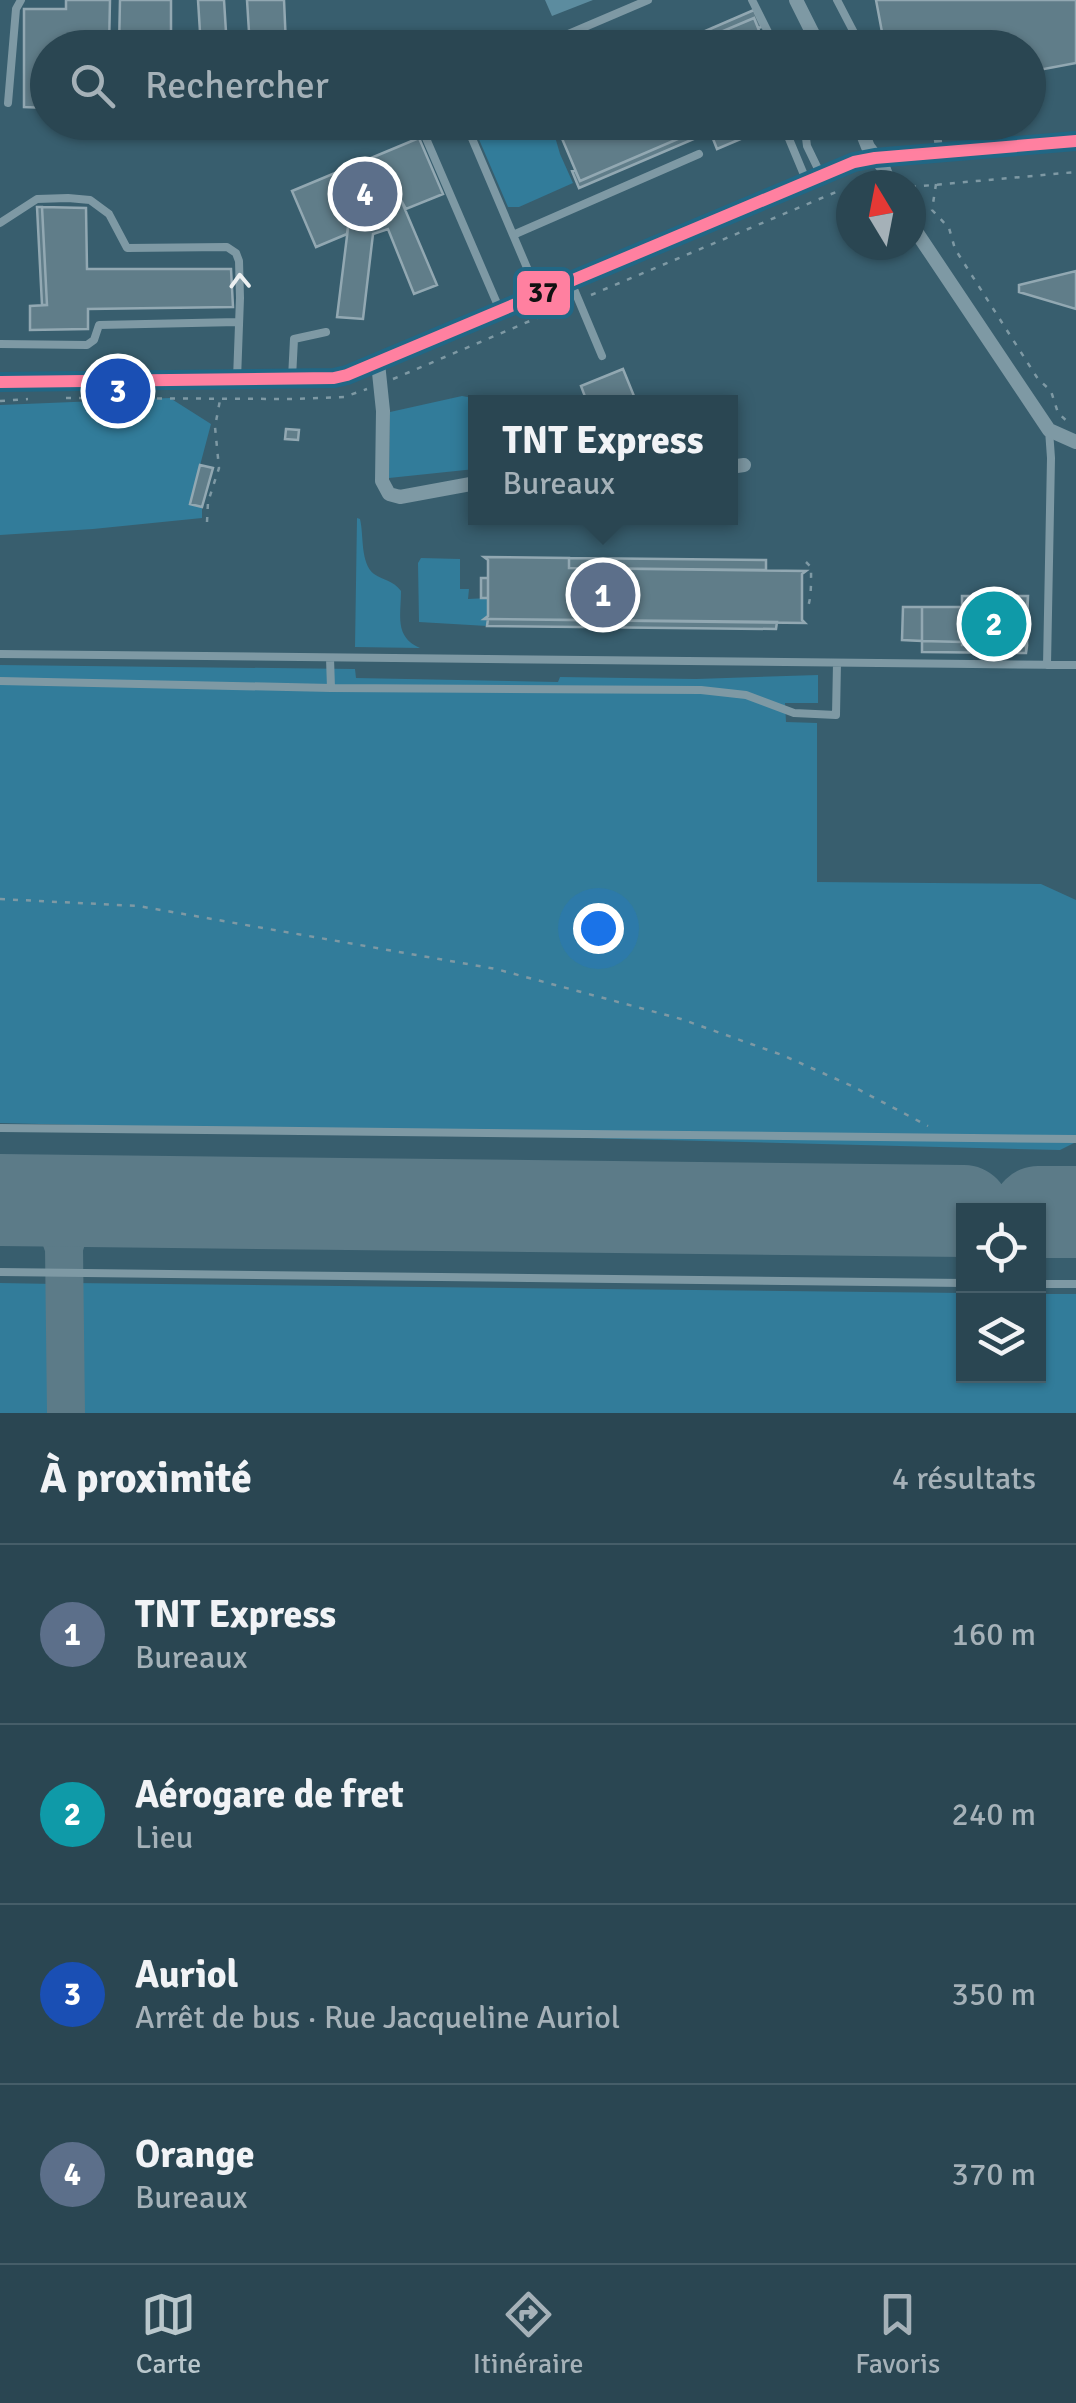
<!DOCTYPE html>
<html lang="fr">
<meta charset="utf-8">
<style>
:root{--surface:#2a4652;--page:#36505c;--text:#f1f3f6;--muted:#a5b1b8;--line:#465e69;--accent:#b9c7cc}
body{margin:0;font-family:Signika,sans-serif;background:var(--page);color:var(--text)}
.controls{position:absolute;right:30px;bottom:30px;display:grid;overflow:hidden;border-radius:0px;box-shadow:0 2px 8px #0004}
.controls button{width:90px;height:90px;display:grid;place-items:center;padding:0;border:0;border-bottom:2px solid var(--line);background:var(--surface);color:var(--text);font:50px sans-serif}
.compass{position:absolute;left:836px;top:170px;width:90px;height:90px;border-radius:50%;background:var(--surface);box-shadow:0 2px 8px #0004;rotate:350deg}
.you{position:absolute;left:598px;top:928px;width:35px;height:35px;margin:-25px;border:8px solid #fff;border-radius:50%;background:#1a73e8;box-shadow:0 0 0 15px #1a73e833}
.badge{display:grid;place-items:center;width:65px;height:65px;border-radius:50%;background:var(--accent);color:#fff;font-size:32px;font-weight:700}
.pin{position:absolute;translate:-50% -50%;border:5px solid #fff;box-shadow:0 2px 10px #0006}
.popup{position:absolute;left:468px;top:395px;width:270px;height:130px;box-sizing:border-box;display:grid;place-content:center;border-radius:0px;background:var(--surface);filter:drop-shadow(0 2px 8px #0005);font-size:32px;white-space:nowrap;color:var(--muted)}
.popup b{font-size:38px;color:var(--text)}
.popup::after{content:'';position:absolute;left:50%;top:100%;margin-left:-20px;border:20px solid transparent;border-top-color:var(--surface)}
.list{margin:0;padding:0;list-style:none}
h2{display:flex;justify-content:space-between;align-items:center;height:130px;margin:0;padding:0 40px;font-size:42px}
h2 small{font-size:32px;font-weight:400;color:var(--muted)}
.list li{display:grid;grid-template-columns:65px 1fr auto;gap:30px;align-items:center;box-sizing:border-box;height:180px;padding:0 40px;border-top:2px solid var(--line)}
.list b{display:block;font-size:38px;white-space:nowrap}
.list p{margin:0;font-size:32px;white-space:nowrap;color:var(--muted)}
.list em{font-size:32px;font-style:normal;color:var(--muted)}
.icon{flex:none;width:55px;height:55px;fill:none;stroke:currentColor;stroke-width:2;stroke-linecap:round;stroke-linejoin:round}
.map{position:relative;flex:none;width:1076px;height:1413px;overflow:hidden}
.search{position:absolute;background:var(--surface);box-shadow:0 2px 8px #0004;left:30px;right:30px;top:30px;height:110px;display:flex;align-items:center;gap:25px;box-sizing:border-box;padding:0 35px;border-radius:55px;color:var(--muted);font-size:38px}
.sheet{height:850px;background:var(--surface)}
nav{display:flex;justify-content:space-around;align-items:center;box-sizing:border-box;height:140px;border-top:2px solid var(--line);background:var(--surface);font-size:28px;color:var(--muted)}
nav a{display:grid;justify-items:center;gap:5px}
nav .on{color:var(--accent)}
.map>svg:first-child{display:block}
.green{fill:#327c9a}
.water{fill:#5c8c9f}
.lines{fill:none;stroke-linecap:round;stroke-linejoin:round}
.taxiway{stroke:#5c7b88;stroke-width:38}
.runway{stroke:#5c7b88;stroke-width:92}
.building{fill:#607d89;stroke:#92a8b2;stroke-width:2.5}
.path{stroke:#7e99a4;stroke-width:2.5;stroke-dasharray:5 8;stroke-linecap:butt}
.service{stroke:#7e99a4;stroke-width:8}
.minor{stroke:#7e99a4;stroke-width:14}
.tertiary{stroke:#7e99a4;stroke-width:18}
.bus-1-casing{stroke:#216785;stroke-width:20}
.bus-1{stroke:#ff80a0;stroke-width:12}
.oneway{stroke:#ecf0f1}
.line-badge{stroke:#216785;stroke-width:4}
.pale-badge-label{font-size:28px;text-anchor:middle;font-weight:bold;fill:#111}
</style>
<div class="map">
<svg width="1076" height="1413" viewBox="0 0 1076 1413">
<rect width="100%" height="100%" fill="#385e6e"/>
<!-- green -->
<path class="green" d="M472 123H551L560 154 573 183 519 207H508Z
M462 396 494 402H476L475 469 389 478 390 412Z
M170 398 211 424 190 503 202 507V518L93 529 0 535V405Z
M357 518 360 519C364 535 360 563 374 574 384 581 393 580 401 591 401 615 394 637 420 648L355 647Z
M421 558 460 559V589H469L468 599 488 598V616L485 618 488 619 487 626 419 622 418 563Z
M0 665 355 669 356 678 558 682 560 677 696 679 818 675V703H785L786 722 817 723V882L1041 884 1076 900V1142L1060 1150 0 1123Z
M0 1283 56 1284 57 1413H0Z
M72 1283 963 1293 964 1376H1038L1039 1294H1076V1413H74Z"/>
<!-- water -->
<path class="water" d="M545 0H593L552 16Z"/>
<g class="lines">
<!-- taxiway -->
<path class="taxiway" d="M17 1200C46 1212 54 1217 64 1248
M941 1211 1040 1207 1076 1195
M66 1413 64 1248C72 1216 87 1209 117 1201"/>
<!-- runway -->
<path class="runway" d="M0 1200 964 1211
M1038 1212H1076"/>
</g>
<!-- building -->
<path class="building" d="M66 0H110L109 48H48V108L24 107V9H66Z
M120 0H171V48H119Z
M198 0H224L227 48H201Z
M247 0H284L286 45 250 48Z
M876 0H1076V63L1028 72V48H885Z
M754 10 762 27 758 28 754 18 683 48H666Z
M754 18 766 48H683Z
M555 122H773L774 125 717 149 708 126 580 181Z
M708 126 710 132 579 188 572 171 575 170 580 181Z
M419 138 443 194 406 209 401 200 349 220 347 234 316 247 292 191Z
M401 200 437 285 414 294 388 229 373 234 363 319 337 317 349 220Z
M37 207H42L47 305H42Z
M42 207 86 208 87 269H231L233 307 88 309V329L30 330V306L47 305Z
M1076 271V309L1019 292V285Z
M623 369 636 401 587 402 581 386Z
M286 429 299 430 298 440 285 439Z
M200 465 213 468 202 507 190 504Z
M484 557 569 558V568L806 571 802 574V620L805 623 484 619 488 616V560Z
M569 558 766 560V570L569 568Z
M481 578H488V598H481Z
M962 596H1028L1026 653 922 652V641L902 640 903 607H962Z
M962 596H1028L1027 608 962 607Z
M903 607H922V641L902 640Z
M922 607H962V642L922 641Z
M962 607 1027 608V646L962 645Z
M488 619 777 622 776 629 487 626Z
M922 641 962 642V645L1027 646 1026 653 922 652Z"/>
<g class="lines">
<!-- path -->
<path class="path" d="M936 184 932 210 949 228 955 249 1038 379 1051 391 1058 413 1069 423
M911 187 1076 172
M591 295 836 192 851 196
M393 379 570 304
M66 398 294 399 344 397 367 389
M0 401 28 399
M207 522 208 502 219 468 215 427 220 400
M806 562 811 567C811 577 812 603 806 610
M0 899 138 906 496 969 681 1019 782 1055 852 1086 928 1126"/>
<!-- service -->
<path class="service" d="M752 0 776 48
M837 0 862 48
M507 48 530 38H559L648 0
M8 103 16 9 21 0
M419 122 499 308
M465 122 539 296
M782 122 807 182
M804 122 807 146 821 175
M935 122 940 154
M0 223 37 199 68 198 90 200 109 214 127 248 227 247 236 253 239 261 240 298 237 379
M513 235 699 154
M571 282 602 356
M0 344 87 345 94 340 99 325 238 322
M292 378 294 339 326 332
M0 654 1076 665
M330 658 331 688
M1047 665 1051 458 1049 430
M0 681 331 688 701 690 746 695 794 713 836 715 837 663
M0 1128 1076 1139
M0 1272 964 1283
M1038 1284H1076"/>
<!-- minor -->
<path class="minor" d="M796 0 820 48
M858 122 868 147 883 167 890 185
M911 224 1049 430 1076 442
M378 363 383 411 382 481 389 494 400 497 476 483
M730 467 744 465"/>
<!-- tertiary -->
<path class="tertiary" d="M0 382 334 378 347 375 854 162 875 158 1076 141"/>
<defs>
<path id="bus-1" d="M0 382 334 378 347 375 854 162 875 158 1076 141"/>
</defs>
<!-- bus-1 casing -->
<use href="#bus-1" class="bus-1-casing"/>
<!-- bus-1 -->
<use href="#bus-1" class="bus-1"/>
</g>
<!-- one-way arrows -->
<defs><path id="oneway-chevron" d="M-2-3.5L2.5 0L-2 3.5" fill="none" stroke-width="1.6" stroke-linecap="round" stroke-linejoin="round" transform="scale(2.5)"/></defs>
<use class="oneway" href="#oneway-chevron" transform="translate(240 281) rotate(-92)"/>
<rect class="line-badge" x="515" y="269" width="57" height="48" rx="10" fill="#ff80a0"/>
<g class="pale-badge-label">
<text x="543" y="302">37</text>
</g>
</svg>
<div class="controls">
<button><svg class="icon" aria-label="locate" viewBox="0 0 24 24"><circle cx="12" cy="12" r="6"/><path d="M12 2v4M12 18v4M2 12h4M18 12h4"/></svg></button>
<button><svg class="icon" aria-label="layers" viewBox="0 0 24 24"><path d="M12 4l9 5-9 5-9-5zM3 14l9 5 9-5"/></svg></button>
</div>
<svg class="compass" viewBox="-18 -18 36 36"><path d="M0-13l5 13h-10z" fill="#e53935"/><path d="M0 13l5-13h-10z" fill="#a5b1b8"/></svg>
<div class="you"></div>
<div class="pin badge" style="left:603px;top:595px;background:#5c6f8a">1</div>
<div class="popup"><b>TNT Express</b>Bureaux</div>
<div class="pin badge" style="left:994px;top:624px;background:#0f9aa8">2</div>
<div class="pin badge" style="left:118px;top:391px;background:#1a4fb4">3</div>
<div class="pin badge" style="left:365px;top:194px;background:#5c6f8a">4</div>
<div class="search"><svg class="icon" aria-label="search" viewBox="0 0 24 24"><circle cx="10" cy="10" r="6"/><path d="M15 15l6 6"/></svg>Rechercher</div>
</div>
<section class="sheet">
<h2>À proximité<small>4 résultats</small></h2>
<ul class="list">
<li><span class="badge" style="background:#5c6f8a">1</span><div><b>TNT Express</b><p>Bureaux</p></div><em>160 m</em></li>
<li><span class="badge" style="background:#0f9aa8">2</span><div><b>Aérogare de fret</b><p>Lieu</p></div><em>240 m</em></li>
<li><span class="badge" style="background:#1a4fb4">3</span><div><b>Auriol</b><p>Arrêt de bus · Rue Jacqueline Auriol</p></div><em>350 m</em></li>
<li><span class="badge" style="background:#5c6f8a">4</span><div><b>Orange</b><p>Bureaux</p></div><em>370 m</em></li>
</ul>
</section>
<nav>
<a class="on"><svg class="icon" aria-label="map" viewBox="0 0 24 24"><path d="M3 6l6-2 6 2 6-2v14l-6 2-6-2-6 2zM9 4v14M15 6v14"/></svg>Carte</a>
<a><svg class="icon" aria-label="directions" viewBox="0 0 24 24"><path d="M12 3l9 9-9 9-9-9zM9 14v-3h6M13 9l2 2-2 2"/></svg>Itinéraire</a>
<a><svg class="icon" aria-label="saved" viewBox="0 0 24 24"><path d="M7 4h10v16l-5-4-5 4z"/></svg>Favoris</a>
</nav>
